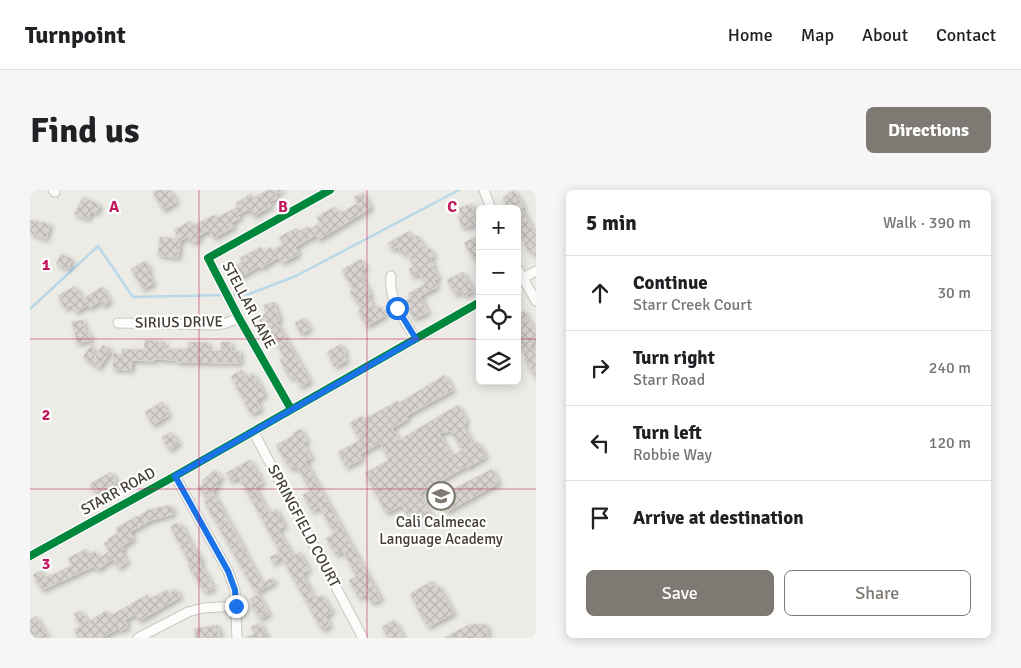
<!DOCTYPE html>
<meta charset="utf-8">
<style>
:root{--surface:#fff;--page:#f6f6f6;--text:#202124;--muted:#757577;--line:#e0e0e0;--accent:#7e7972}
body{margin:0;font-family:Signika,sans-serif;background:var(--page);color:var(--text)}
.controls{position:absolute;right:15px;top:15px;display:grid;overflow:hidden;border-radius:8px;box-shadow:0 2px 12px #0003}
.controls button{width:45px;height:45px;display:grid;place-items:center;padding:0;border:0;border-bottom:1px solid var(--line);background:var(--surface);color:var(--text);font:25px sans-serif}
.stop{position:absolute;width:15px;height:15px;margin:-11px;border:4px solid #1a73e8;border-radius:50%;background:#fff}
.stop.end{background:#1a73e8;border-color:#fff;box-shadow:0 1px 5px #0008}
.list{margin:0;padding:0;list-style:none}
h2{display:flex;justify-content:space-between;align-items:center;height:65px;margin:0;padding:0 20px;font-size:21px}
h2 small{font-size:16px;font-weight:400;color:var(--muted)}
.list li{display:grid;grid-template-columns:32px 1fr auto;gap:15px;align-items:center;box-sizing:border-box;height:75px;padding:0 20px;border-top:1px solid var(--line)}
.list b{display:block;font-size:19px;white-space:nowrap}
.list p{margin:0;font-size:16px;white-space:nowrap;color:var(--muted)}
.list em{font-size:16px;font-style:normal;color:var(--muted)}
.actions{display:flex;gap:10px;padding:15px 20px}
.actions a{flex:1;padding:11px 0;border:1px solid var(--accent);border-radius:8px;text-align:center;font-size:18px;color:var(--accent)}
.actions .main{background:var(--accent);color:#fff}
.icon{flex:none;width:28px;height:28px;fill:none;stroke:currentColor;stroke-width:2;stroke-linecap:round;stroke-linejoin:round}
.map{position:relative;flex:none;width:506px;height:448px;overflow:hidden;border-radius:8px}
header{display:flex;align-items:center;gap:30px;box-sizing:border-box;height:70px;padding:0 25px;background:var(--surface);border-bottom:1px solid var(--line)}
header strong{font-size:24px}
nav{display:flex;gap:28px;margin-inline-start:auto;font-size:18px}
.intro{display:flex;align-items:center;justify-content:space-between;box-sizing:border-box;height:120px;padding:0 30px}
h1{margin:0;font-size:35px}
.button{padding:12px 22px;border-radius:8px;background:var(--accent);color:#fff;font-size:18px;font-weight:700}
main{display:flex;gap:30px;padding:0 30px}
aside{flex:1;background:var(--surface);border-radius:8px;box-shadow:0 2px 12px #0003}
.map>svg:first-child{display:block}
.lines{fill:none;stroke-linecap:round;stroke-linejoin:round}
.stream{stroke:#b9d8e8;stroke-width:2.5}
.building{fill:url(#building-cross-hatch);stroke:#d5d2cc;fill-rule:evenodd;filter:url(#shadow)}
.minor-casing{stroke:#c9c7c2;stroke-width:11}
.minor{stroke:#fcfcfb;stroke-width:9}
.cycleway-casing{stroke:#fff;stroke-width:11}
.cycleway{stroke:#00873e;stroke-width:8}
.route{stroke:#1a73e8;stroke-width:6}
.grid{fill:none;stroke:#c2185b;stroke-width:1;stroke-opacity:0.55}
.labels{text-anchor:middle;dominant-baseline:central;stroke-width:4.5;stroke-linejoin:round;paint-order:stroke}
.street-label{font-size:15px;fill:#423c34;stroke:#fff}
.poi-label{font-size:15px;fill:#423c34;stroke:#fff}
.grid-label{font-size:16px;text-anchor:middle;font-weight:bold;fill:#c2185b;stroke:#fff;stroke-width:4.5;stroke-linejoin:round;paint-order:stroke}
</style>
<header>
<strong>Turnpoint</strong>
<nav><a>Home</a><a>Map</a><a>About</a><a>Contact</a></nav>
</header>
<div class="intro"><h1>Find us</h1><a class="button">Directions</a></div>
<main>
<div class="map">
<svg width="506" height="448" viewBox="0 0 506 448">
<defs>
<pattern id="building-cross-hatch" width="8" height="8" patternUnits="userSpaceOnUse" patternTransform="scale(1.25)"><rect width="8" height="8" fill="#d7d4cf"/><path d="M0 0l8 8M0 8l8-8" fill="none" stroke="#bab7b2"/></pattern>
<filter id="shadow"><feDropShadow dx="2.5" dy="2.5" stdDeviation="2.5" flood-color="#0004"/></filter>
</defs>
<rect width="100%" height="100%" fill="#edebe6"/>
<g class="lines">
<!-- stream -->
<path class="stream" d="M199 105 219 104 266 86 429 0
M0 119 68 56 103 107 194 105"/>
</g>
<!-- building -->
<path class="building" d="M126 0H140L147 12 133 20 123 2Z
M238 0H254L245 4 247 8 239 12 241 16 224 26 219 19 208 25 210 28 201 33 204 37 184 48 179 40 168 46 170 49 162 53 158 46 150 51 148 68 128 65 130 47 149 49 144 40 160 31 163 36 184 25 186 28 208 17 206 13 221 4 223 8Z
M484 0 494 17 491 18 506 44V68L501 60 499 61 496 57 490 46 487 47V19H469L476 14 473 7Z
M333 3 341 18 288 50 286 45 265 57 269 64 252 73 249 67 231 78 230 76 208 88 202 78 212 72 210 68 231 57 233 62 241 57 242 61 253 54 249 47 267 38 269 41 278 37 280 39 290 33 287 27 304 17 309 24 328 13 324 7Z
M53 7 70 15 66 23 61 21 58 29 44 24Z
M442 14 445 34 432 38 428 26 431 25 429 18Z
M0 30 20 34 16 49 0 43Z
M379 41 383 48 388 46 395 59 400 58 404 66 400 68 404 75 402 76 409 88 404 91 407 97 390 106 398 122 384 129 374 111 381 108 378 104 395 94 389 83 383 87 379 79 384 76 376 62 372 64 368 57 362 60 358 53Z
M445 47 450 54V78L434 53Z
M31 64 42 69 38 79 26 74Z
M331 69 336 78 331 81 334 88 332 89 341 104 338 106 345 119 351 117 356 125 337 136 328 121 331 119 320 101 323 99 312 80Z
M115 71 120 80 117 81 124 93 113 99 101 79Z
M433 82 443 101 434 106 431 101 425 105 417 90Z
M45 96 53 109 72 97 80 111 73 116 70 111 60 118 58 115 46 122 41 115 35 119 28 106Z
M244 112 250 130 246 131 280 191 271 197 264 186 260 188 250 170 254 167 242 145 238 148 231 136 229 127 236 124 234 115Z
M494 121 506 143V148L503 149 504 151 500 156 506 165V188L497 174 495 169 496 168 487 151V125Z
M274 128 280 139 271 144 265 133Z
M53 130 56 142H59L61 150 47 153 42 132Z
M115 150 135 152V159H158V152L179 153 178 160 191 161V152H201V161H210V173L147 172V170L124 169V171L102 170 101 180 83 179V162L92 168V159L114 160Z
M62 154 65 167 73 155 81 160 69 178 53 167Z
M311 154 316 163 314 165 317 170 305 177 297 162Z
M212 180 215 187 223 183 235 205 226 210 231 219 221 224 201 186Z
M415 185 423 200 376 226 378 229 362 238 369 250 428 215 437 232 433 235 443 255 448 252 456 267 436 278 435 277 389 303 401 325 382 336 372 315 356 323 335 283 359 270 350 253 330 264 332 269 316 277 308 262 330 250 320 233 332 226 334 229 368 211 369 213ZM421 241 432 260 422 266 409 243Z
M132 212 139 225 123 235 115 222Z
M271 239 277 251 273 253 282 268 275 271 351 409 342 413 336 404 329 408 319 390 326 386 320 374 313 361 306 365 296 348 304 344 299 334 290 317 282 321 273 305 280 301 272 285 267 276 260 279 246 255 264 245 263 243Z
M141 242 149 253 139 260 132 247Z
M220 270 233 293 225 297 234 315 240 323 246 319 255 336 248 339 253 349 263 366 270 362 279 380 272 383 277 394 285 409 292 405 302 422 295 426 300 435 292 440 251 366 244 374 240 367 249 363V360L209 287 201 291 196 283Z
M462 279 469 293 416 322 408 307Z
M185 280 192 288 185 293 188 296 182 301 214 359 212 357 232 393 243 388 245 392 226 403 174 311 179 309 168 298 174 293 172 291Z
M81 282 87 292 65 303 60 294Z
M141 315 144 324 121 330 100 342 104 349 92 356 94 359 91 361 97 372 88 378 83 369 67 380 64 376 12 400 3 385 11 381 15 388 23 384V385L42 375 38 368 56 359 59 365 65 361 69 369 79 361 74 353 79 351 78 349 88 343 86 338 107 326 108 327 118 320Z
M148 333 150 336 152 335 161 354 172 370 170 371 171 375 184 398 175 402 158 375 160 374 142 340 141 336Z
M402 391 406 398 409 396 424 423 398 437 380 404Z
M146 399 150 407 109 431 106 424 95 430 98 437 90 441 89 438 72 448H49L44 440 51 436 44 424 51 421 58 432 76 421 80 426 117 405 119 409 137 400 139 403Z
M228 404 239 424 230 429 221 415 223 414 220 409Z
M6 426 9 432 18 448H8L5 444 0 447V430Z
M364 430 374 448H358L352 437Z
M230 433 238 448H215L225 444 221 437Z
M440 434 457 435 458 448 439 446 435 448H414Z
M188 435 190 448H181L180 446 166 448 164 439Z"/>
<g class="lines">
<defs>
<path id="minor" d="M23 0 25 2
M454 0 461 19
M487 78 506 111
M361 86C358 109 374 130 386 149
M489 90 506 81
M88 133 186 135 196 133 209 128
M261 219 209 128 178 68 300 0
M223 241 333 448
M145 286 198 381 205 400 207 448
M0 366 145 286 450 112
M108 448 158 422 173 418 207 416"/>
</defs>
<!-- minor casing -->
<use href="#minor" class="minor-casing"/>
<!-- minor -->
<use href="#minor" class="minor"/>
<defs>
<path id="cycleway" d="M261 219 209 128 178 68 300 0
M0 366 145 286 450 112"/>
</defs>
<!-- cycleway casing -->
<use href="#cycleway" class="cycleway-casing"/>
<!-- cycleway -->
<use href="#cycleway" class="cycleway"/>
</g>
<g class="lines">
<!-- route -->
<path class="route" d="M206 416 205 400 198 381 145 286 386 149 367 118"/>
</g>
<!-- grid -->
<path class="grid" d="M169 0V448M337 0V448M0 149H450M487 149H506M0 299H506"/>
<!-- icons -->
<defs>
<symbol id="school-ring" viewBox="-11 -11 22 22"><circle r="9.5" fill="#fff" stroke="#7e7972" stroke-width="1.5"/><path d="M0-5L7-2L0 1L-7-2ZM-4 1L0 2.5L4 1V4Q0 6-4 4Z" fill="#7e7972"/></symbol>
</defs>
<g fill-rule="evenodd">
<use href="#school-ring" x="395" y="290" width="32" height="32"/>
</g>
<g class="labels">
<!-- street labels -->
<g class="street-label">
<text transform="translate(219 115) rotate(62)">STELLAR LANE</text>
<text transform="translate(149 132) rotate(-1)">SIRIUS DRIVE</text>
<text transform="translate(88 301) rotate(-29)">STARR ROAD</text>
<text transform="translate(274 336) rotate(62)">SPRINGFIELD COURT</text>
</g>
<!-- poi labels -->
<g class="poi-label">
<text x="411" y="332">Cali Calmecac<tspan x="411" dy="17">Language Academy</tspan></text>
</g>
</g>
<g class="grid-label">
<text x="84" y="22">A</text>
<text x="253" y="22">B</text>
<text x="422" y="22">C</text>
<text x="16" y="80">1</text>
<text x="16" y="230">2</text>
<text x="16" y="379">3</text>
</g>
</svg>
<div class="controls">
<button>+</button>
<button>−</button>
<button><svg class="icon" aria-label="locate" viewBox="0 0 24 24"><circle cx="12" cy="12" r="6"/><path d="M12 2v4M12 18v4M2 12h4M18 12h4"/></svg></button>
<button><svg class="icon" aria-label="layers" viewBox="0 0 24 24"><path d="M12 4l9 5-9 5-9-5zM3 14l9 5 9-5"/></svg></button>
</div>
<div class="stop" style="left:367px;top:118px"></div>
<div class="stop end" style="left:206px;top:416px"></div>
</div>
<aside>
<h2>5 min<small>Walk · 390 m</small></h2>
<ul class="list">
<li><svg class="icon" aria-label="ahead" viewBox="0 0 24 24"><path d="M12 20V5M6 11l6-6 6 6"/></svg><div><b>Continue</b><p>Starr Creek Court</p></div><em>30 m</em></li>
<li><svg class="icon" aria-label="right" viewBox="0 0 24 24"><path d="M7 20v-9h11M14 6l5 5-5 5"/></svg><div><b>Turn right</b><p>Starr Road</p></div><em>240 m</em></li>
<li><svg class="icon" aria-label="left" viewBox="0 0 24 24"><path d="M17 20v-9H6M10 6l-5 5 5 5"/></svg><div><b>Turn left</b><p>Robbie Way</p></div><em>120 m</em></li>
<li><svg class="icon" aria-label="arrive" viewBox="0 0 24 24"><path d="M6 21V4h12l-3 4 3 4H6"/></svg><div><b>Arrive at destination</b></div></li>
</ul>
<div class="actions"><a class="main">Save</a><a>Share</a></div>
</aside>
</main>
